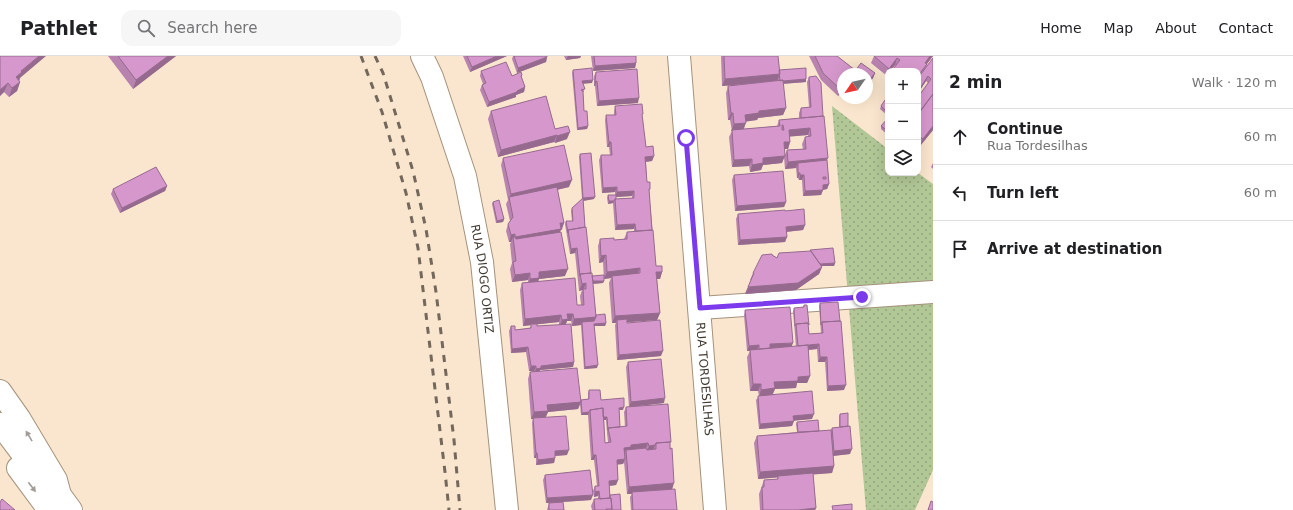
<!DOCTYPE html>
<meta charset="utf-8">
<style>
:root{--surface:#fff;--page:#f6f6f6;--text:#202124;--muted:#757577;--line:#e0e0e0}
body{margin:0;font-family:"DejaVu Sans",sans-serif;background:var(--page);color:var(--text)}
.controls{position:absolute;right:12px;top:12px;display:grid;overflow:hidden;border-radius:8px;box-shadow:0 4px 16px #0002}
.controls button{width:36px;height:36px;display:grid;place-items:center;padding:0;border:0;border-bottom:1px solid var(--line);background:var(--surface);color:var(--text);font:20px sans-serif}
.compass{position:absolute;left:837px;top:12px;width:36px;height:36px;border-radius:50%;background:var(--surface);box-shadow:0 4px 16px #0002;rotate:236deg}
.stop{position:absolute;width:12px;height:12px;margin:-9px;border:3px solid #7c3aed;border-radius:50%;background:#fff}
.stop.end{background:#7c3aed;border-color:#fff;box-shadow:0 1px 4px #0008}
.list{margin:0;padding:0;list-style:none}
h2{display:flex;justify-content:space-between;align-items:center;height:52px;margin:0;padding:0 16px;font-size:17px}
h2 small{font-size:13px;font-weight:400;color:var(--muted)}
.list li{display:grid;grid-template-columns:26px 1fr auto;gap:12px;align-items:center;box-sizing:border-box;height:56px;padding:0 16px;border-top:1px solid var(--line)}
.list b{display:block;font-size:15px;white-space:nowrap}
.list p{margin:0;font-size:13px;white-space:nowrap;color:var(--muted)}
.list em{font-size:13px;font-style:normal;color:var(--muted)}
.icon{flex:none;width:22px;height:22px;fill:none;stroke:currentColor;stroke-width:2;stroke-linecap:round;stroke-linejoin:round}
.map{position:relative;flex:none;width:933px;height:454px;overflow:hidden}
header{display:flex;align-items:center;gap:24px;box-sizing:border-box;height:56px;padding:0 20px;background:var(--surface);border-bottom:1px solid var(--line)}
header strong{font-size:19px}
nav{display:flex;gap:22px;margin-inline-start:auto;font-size:14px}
.search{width:280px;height:36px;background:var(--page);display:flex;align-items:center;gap:10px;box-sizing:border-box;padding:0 14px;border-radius:12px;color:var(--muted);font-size:15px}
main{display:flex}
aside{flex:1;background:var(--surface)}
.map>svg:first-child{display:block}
.park{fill:url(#park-dots)}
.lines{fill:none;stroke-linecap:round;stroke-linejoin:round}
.minor-casing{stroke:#a4927c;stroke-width:24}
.minor{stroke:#fff;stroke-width:22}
.rail{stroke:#73685b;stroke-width:3;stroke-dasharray:7 7;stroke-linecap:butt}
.wall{fill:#b883af;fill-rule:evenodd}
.shaded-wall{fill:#966a8f}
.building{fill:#d698cc;stroke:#966a8f;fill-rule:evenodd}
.oneway{fill:#a09c98}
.route{stroke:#7c3aed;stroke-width:5}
.labels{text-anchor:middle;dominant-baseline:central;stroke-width:3.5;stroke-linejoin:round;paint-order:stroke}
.street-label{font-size:12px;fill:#413930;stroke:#fff}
</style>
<header>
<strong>Pathlet</strong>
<div class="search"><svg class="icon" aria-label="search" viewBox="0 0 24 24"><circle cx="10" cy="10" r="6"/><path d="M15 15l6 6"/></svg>Search here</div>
<nav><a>Home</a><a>Map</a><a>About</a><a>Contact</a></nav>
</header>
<main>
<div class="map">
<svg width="933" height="454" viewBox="0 0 933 454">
<defs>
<pattern id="park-dots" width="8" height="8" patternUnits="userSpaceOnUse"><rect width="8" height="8" fill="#b1c796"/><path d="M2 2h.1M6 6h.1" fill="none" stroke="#92a37b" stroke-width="1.8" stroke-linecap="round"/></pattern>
</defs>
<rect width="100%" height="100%" fill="#fae6ce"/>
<!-- park -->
<path class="park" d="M832 50 888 93V117H918L933 128V414L915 454H866Z"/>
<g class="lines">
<defs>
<g id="minor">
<path id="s1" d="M422 0 432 21 465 120 482 206 507 454"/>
<path id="s2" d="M679 0 715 454"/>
<path d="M700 252 933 236"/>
<path d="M0 335 19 362 56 424 60 439"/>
<path d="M0 368 30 408 60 439 71 454"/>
<path d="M18 412 49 454"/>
</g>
</defs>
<!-- minor casing -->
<use href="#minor" class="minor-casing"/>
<!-- minor -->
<use href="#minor" class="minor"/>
<!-- rail -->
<path class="rail" d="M361 0 382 56 406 137 418 192 445 416 449 454
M375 0 383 17 413 115 426 173 436 236 454 384 460 454"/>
</g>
<!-- wall -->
<path class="wall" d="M0 0 20 22 19 25 20 26 17 35 9 41 4 36 0 40Z
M108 0H176L133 33Z
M463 0H507L470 16Z
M513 0H547V1L546 6 517 17 512 3Z
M564 0H581L580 2 566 4Z
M591 0H636V7L635 12 593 15Z
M721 0H778L779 14 806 23V26L783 28 786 52 783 59 758 62 757 64 746 65 744 73 777 70 779 64 799 62V57L801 52 809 51 807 26 809 21 827 104 829 128 827 133 823 134 821 139 803 140 802 124H799L798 122H797L796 112 785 113 784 101 787 94 803 93 802 88 805 81H808V79L790 80V86L788 93H784L782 107 763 109 761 114 750 116 749 110 732 111 729 81 732 75 730 64H728L726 37 728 30 770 26 722 30Z
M809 0H837L855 14 854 16 875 17 873 22 867 30V18H843V41L840 38 838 40 821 24Z
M874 0H933L927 8 926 11 933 2V74L920 90 918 88V41L928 27 926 25 918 37V15H892L896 9H895L890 15H888V18L887 20 871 7Z
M573 14 592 27H583L584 36H583L584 55 588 70 587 73 577 74 572 17Z
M481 15 512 20 522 19V22L525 31 524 36 516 39V41L487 51 480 34 482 29 483 28 480 20Z
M596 16 638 47 597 50 595 30H594V20Z
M848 42H855L853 45Z
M888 46V60L880 53 881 50Z
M615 50 642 61 646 91 654 100 652 105 646 106 647 126 650 133 649 136 656 210 662 216 660 223H657L660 257 657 264 627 266V267L661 300 617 304 615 269 616 267H612L609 227 611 222 604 223 603 206 599 207 598 190 600 183 614 184 624 183 627 176H634V173L615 174 613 147 608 148 607 142 608 139H615V136L602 137 599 104 601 99H610L609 91H607L605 64 606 59H614V55ZM632 140V142L616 143V141Z
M491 55 555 73 567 83 555 87 554 86 498 101 488 63Z
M888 62V79L881 73V70Z
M580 98 594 143 583 145 585 171 591 217 592 220 604 225 603 227 593 228 596 259 606 267 605 270H594L597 312 584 313 581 269 572 270 571 265H567L566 268 574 306 573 311 540 314V315L581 344 588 343V337L589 334 601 344 623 354H619L620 371H625L624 356 626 351 670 387 672 433 677 454H631L630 441 632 438H627L624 406 623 408H617L618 424 616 429 609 430 610 439 621 454H592L591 450 594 443H598V440L594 441 593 435 595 430H597L594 404H591L588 359H581L580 348 578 353 548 356 546 361 567 399 555 400V402L554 407 536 409V402H534L532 367 533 363H531L528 323 530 316 534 315H529L526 296 511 297 509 275 511 270 515 274 530 272 531 269 523 270 520 234 522 227 528 226V224L512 226 510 213 512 207 510 188 511 186H509L506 175 508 168 510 165 506 148 508 144 501 109 503 102 569 131 557 134 564 167 562 174H561L560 176 565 220 539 223 538 225 577 249H581L580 240 582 234 579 235 575 197 570 198 565 168 566 165H572L571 155 572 152 582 143 579 101ZM559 266V269L537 270V268ZM604 364H606L607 377 608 386 605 387Z
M933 107V113L931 111Z
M734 119 786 146 784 151 735 155 732 124Z
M167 130 165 135 120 157 111 138 113 133Z
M493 146 504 163 503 166 496 167 492 148Z
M785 155 805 169 803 174 786 176 787 181 785 186 738 189 736 163 738 158Z
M772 199 777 202 835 207 834 210H821L822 211 819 218 796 234 745 238 751 224H750L753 217Z
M820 247 844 334 827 335 825 306H818L817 293 808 294 810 320 807 327H797L796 332 775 333 773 338 812 363 794 364 792 370 759 373 756 344 759 340 758 335H750L747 301 750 295H747L744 259 745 254 792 291H796L793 255 794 252 803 251 804 249 809 278 821 277 819 250Z
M628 306 664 347 629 351 626 311Z
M840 358 850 398 833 400 834 410 832 417 813 418 816 452 815 454H760L759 438 764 424 777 423 778 421 758 423 754 387 757 380 797 376 796 368 797 366 819 375 831 374 832 372 839 371V360Z
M545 419 591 444 563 446 564 454H547L549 447H546L543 424Z"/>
<!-- shaded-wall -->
<path class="shaded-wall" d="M39 0H46L20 22 19 25 16 21 21 15Z
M168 0H176L133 33 136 24Z
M497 0H507L470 16 472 11Z
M568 0H581L580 2 566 4Z
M930 0H933L922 14 925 7Z
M547 1 546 6 517 17 518 12Z
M897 2 895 9 890 15H888L889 13Z
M636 7 635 12 593 15 595 10Z
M875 17 873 22 867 30V27Z
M780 18 777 25 722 30 725 23Z
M928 20 926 25 918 37 919 34Z
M806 23V26L779 28 780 25Z
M593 24 592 27 582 28V25Z
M597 25 595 30H594L595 26Z
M20 26 17 35 9 41 12 32Z
M8 27 4 36 0 40V34Z
M843 30V34L841 33 840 38 838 40 840 33Z
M525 31 524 36 516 39V41L487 51 489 46Z
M639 42 638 47 597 50 599 45Z
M786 52 783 59 758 62 757 64 743 66 745 59 759 55Z
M731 57H733L730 64H728Z
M746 67 743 74 731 75 734 68Z
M588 70 587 73 577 74 578 72Z
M933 70V74L920 90 923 83Z
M810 72 808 79 786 81 789 74Z
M570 76 567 83 555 87 557 80Z
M557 79 554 86 498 101 501 94Z
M609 86H611L609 91H607Z
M784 86H790L788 93H781Z
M654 100 652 105 643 106 645 101Z
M785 100 782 107 763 109 761 114 750 116 752 109 763 102Z
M828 102 825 109 798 107 796 112 785 113 788 106Z
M752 103 749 110 732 111 734 104Z
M798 117H800L798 122H797Z
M800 119H804L802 124H799Z
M572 124 569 131 510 144 509 142 511 138Z
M829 128 827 133 821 134 823 129Z
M167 130 165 135 120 157 122 152Z
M617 131 615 136 602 137 603 132Z
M823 134 821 139 803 140 805 135Z
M634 135 632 140 615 141 617 136Z
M595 141 594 143 582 145 583 142Z
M609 145H614L613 147 608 148Z
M786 146 784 151 735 155 737 150Z
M504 163 503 166 496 167 497 165Z
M560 167H564L558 180 513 186 515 181Z
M635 168 634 173 615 174 617 169Z
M805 169 803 174 784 176 786 171Z
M515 178 513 184V181L511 186H509L511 179Z
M787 181 785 186 738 189 740 184Z
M577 192 575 197 570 198 571 193Z
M606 199 603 206 599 207 601 200Z
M835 207 834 210H819L820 208Z
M822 211 819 218 796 234 745 238 748 231Z
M640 212 637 219 612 220 611 222 604 223 607 216Z
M568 213 565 220 539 223 537 229 528 230 530 223 539 216Z
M656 216H662L660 223H653Z
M530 217 528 224 512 226 515 219Z
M591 225H604L603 227 590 228Z
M586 227 583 234V233L582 234 579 235 582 228Z
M660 257 657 264 617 267V264L616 267H612L615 260Z
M567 258H573L571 265H567L565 270 559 271 562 264Z
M561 259 559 266 523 270 525 263Z
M596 261 593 268 582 266 581 269 572 270 574 263Z
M606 267 605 270H593L594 268Z
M793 287 791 292 758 298 759 293 770 288Z
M819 288 817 293 796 295 798 290Z
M759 289 757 294 747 295 749 290Z
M528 291 526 296 511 297 512 293Z
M663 295 661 300 617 304 619 299Z
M820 301H827L825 306H818Z
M574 306 573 311 540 314 539 317 534 318 536 313 541 310Z
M598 309 597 312 584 313 585 311Z
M531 310H536L534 315H529Z
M810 320 807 327H797L796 332 775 333 772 339 759 341 761 334 774 326 798 321Z
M753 328H761L758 335H750Z
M846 329 844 334 827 335 828 330Z
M665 342 664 347 629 351 631 346Z
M581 346 578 353 548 356 545 362 531 363 534 356 547 349Z
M624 351 623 354H618L619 352Z
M589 356 588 359H581L582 357Z
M814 358 812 363 792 365 793 360Z
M602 361H607L606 364H601Z
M794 365 792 370 759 373 760 368Z
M648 387 646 392 626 394 625 396 623 397 624 392 631 389Z
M655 389 653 394 647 395 649 390Z
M852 393 850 398 832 400 834 395Z
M569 394 567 399 553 400 555 395Z
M536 397H537L536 402H534Z
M593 399H596L594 404H591Z
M555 402 554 407 536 409 538 404Z
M625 403 623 408 615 409 617 404Z
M834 410 832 417 758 423 760 416Z
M618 424 616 429 607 430 609 425Z
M674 427 672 434 632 436V438H627L629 431Z
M599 435 598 440 594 441 595 436Z
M593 439 591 444 546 447 547 442Z
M816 452 815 454H798Z"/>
<!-- building -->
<path class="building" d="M0 0H39L21 15 22 16 16 21 20 26 12 32 8 27 0 34Z
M118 0H168L136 24Z
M467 0H497L472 11Z
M514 0H547V1L518 12Z
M594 0H636V7L595 10Z
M724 0H778L780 18 725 23Z
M815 0H837L855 14 852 18H843V30L840 33 823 17Z
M874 0H930L925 7 927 8 918 20V15H895L893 13 900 4 897 2 889 13Z
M933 2V38L919 57 918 56V41L931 23 928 20 919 34 918 33V22Z
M506 6 512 20 521 16 522 19 521 20 525 31 517 35V36L489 46 482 29 486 27 481 15Z
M861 7 875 17 867 27V18H853Z
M592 12 593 24 582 25 585 33 581 34 583 35 584 55H587L588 70 578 72 573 14Z
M806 12V23L783 25V24L780 25 779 14Z
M637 13 639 42 599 45 597 25 595 26 596 16Z
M816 20 821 27 823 60 801 62V52L811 51 809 21Z
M783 24 786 52 759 55V57L745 59 746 67 734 68 733 57H731L728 30Z
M933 38V70L923 83 918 79V58Z
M546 40 555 73 568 70 570 76 557 80V79L501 94 491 55Z
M885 44 888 46V57L881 50Z
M642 48 643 58H642L646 91 653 90 654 100 645 101 647 126H650V133H649L652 174 636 175 635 168 617 169 615 143 634 142V135L617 136V131L603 132 601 99H612L611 86H609L606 59H616L615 50Z
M824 60 828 102 788 106 787 94 806 93 805 81 811 80 810 72 789 74 790 86H784L785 100 763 102V107L752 109V103L734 104 732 74 780 70 779 64ZM782 69H783L784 74H782Z
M888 62V75L881 70Z
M564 89 572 124 511 138 503 102Z
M591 97 595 141 583 142 580 98Z
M827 104 829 128 823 129V134L805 135 804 119H800V117H798V107ZM823 121H826V123H823Z
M156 111 167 130 122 152 113 133Z
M783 115 786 146 737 150 734 119Z
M557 131 564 167H560L561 173 515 181V178L511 179 508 168 513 161 509 141Z
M608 139H616V143H615L614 145H609Z
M583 142 585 171 568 174V177L566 165H573L572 152Z
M499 144 504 163 497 165 493 146Z
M804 153 805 169 786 171 787 181 740 184 738 158 785 154V155Z
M586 171 591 217 580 218V220L577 192 571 193 568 174Z
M653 174 656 210H662V216H656L660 257 615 260 612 220 640 217V212L607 216 606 199 601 200 600 183 614 182V184L627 183V176Z
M561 176 568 213 539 216V222L530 223V217L515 219 513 206 516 205 513 181H515L516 183Z
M833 192 835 207 820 208 810 194Z
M811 195 822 211 798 227 748 231 754 217H753L762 199 772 198V199L777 202 779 197Z
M592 217 596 261 574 263 573 258H567L568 263 562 264 561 259 525 263 522 227 575 222 577 249H584L583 233H586V227L582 228 580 218Z
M604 219V225H593L592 220Z
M838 246 840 265 822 266 821 269 820 247Z
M804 249H807L809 269 808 267 796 268 795 270 794 252 804 251Z
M790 251 793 287 770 288V292L759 293V289L749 290 745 254Z
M605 258 606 267 594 268 598 309 585 311 582 266 594 265 596 261V259Z
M627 263V267L660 264 663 295 619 299 617 264Z
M841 265 846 329 828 330 827 301H820L819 288 798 290 796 268 808 267 809 278 823 277 822 266Z
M531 268H537V270L571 268 574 306 541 310V312L536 313V310H531L528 291 512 293 511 270H515V274L531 272Z
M808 289 810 320 798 321V325L774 326 775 332 761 334V328H753L750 294Z
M661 303 665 342 631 346 628 306Z
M577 312 581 346 547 349 548 355 534 356 530 316Z
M589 334H600L601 344 624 342V351L619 352 620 371 608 372V374L607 361H603V352L590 354 589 356 582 357 581 344 589 343Z
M812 335 814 358 793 360 794 365 760 368 758 340Z
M668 348 671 386 656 387 655 389 649 390 648 387 631 389V391L624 392 625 403 617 404 618 424 609 425 610 442 600 443 599 435 595 436V430H599L596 399H593L590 354 603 352 605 387 611 386 608 372 627 370 626 351Z
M848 357V370L840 371V358Z
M566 360 569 394 555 395V402L538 404 537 397H536L533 362Z
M818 364 819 375 798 376 797 366Z
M850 370 852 393 834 395 832 372Z
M831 374 834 410 760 416 757 380Z
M670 386V393L672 392 674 427 629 431 626 394 646 392 647 394 656 393V387Z
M590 414 593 439 547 442 545 419Z
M813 417 816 452 798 454H763L762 431H764V424L778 423V420Z
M675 433 677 454H633L632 436Z
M620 438 621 454H612L611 442H610V439Z
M611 442 612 453H606V454H594H595L594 443Z
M2 443 15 454H0V446Z
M931 445 933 446V454H928Z
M563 446 564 454H549V447Z
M852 448V454H833L832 450Z"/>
<!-- one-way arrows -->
<defs><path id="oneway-solid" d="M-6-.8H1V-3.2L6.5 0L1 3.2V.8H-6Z"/></defs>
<g class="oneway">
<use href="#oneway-solid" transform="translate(29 380) rotate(-121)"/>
<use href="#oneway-solid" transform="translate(32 431) rotate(53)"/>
</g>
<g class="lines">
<!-- route -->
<path class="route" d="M686 82 700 252 862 241"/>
</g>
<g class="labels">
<!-- street labels -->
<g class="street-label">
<text stroke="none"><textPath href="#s1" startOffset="232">RUA DIOGO ORTIZ</textPath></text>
<text stroke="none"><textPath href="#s2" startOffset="324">RUA TORDESILHAS</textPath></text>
</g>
</g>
</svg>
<div class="controls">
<button>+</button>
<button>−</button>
<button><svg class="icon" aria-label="layers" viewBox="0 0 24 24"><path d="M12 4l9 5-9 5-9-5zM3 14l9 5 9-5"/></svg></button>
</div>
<svg class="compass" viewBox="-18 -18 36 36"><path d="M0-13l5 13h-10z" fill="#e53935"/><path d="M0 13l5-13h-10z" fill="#757577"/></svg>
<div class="stop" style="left:686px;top:82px"></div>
<div class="stop end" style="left:862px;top:241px"></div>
</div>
<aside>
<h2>2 min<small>Walk · 120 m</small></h2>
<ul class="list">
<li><svg class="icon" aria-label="ahead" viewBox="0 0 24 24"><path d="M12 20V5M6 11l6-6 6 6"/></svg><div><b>Continue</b><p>Rua Tordesilhas</p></div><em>60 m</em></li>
<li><svg class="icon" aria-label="left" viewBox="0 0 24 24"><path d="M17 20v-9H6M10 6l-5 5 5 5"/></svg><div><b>Turn left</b></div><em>60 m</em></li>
<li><svg class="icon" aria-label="arrive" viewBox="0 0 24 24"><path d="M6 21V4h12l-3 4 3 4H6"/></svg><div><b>Arrive at destination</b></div></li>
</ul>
</aside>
</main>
